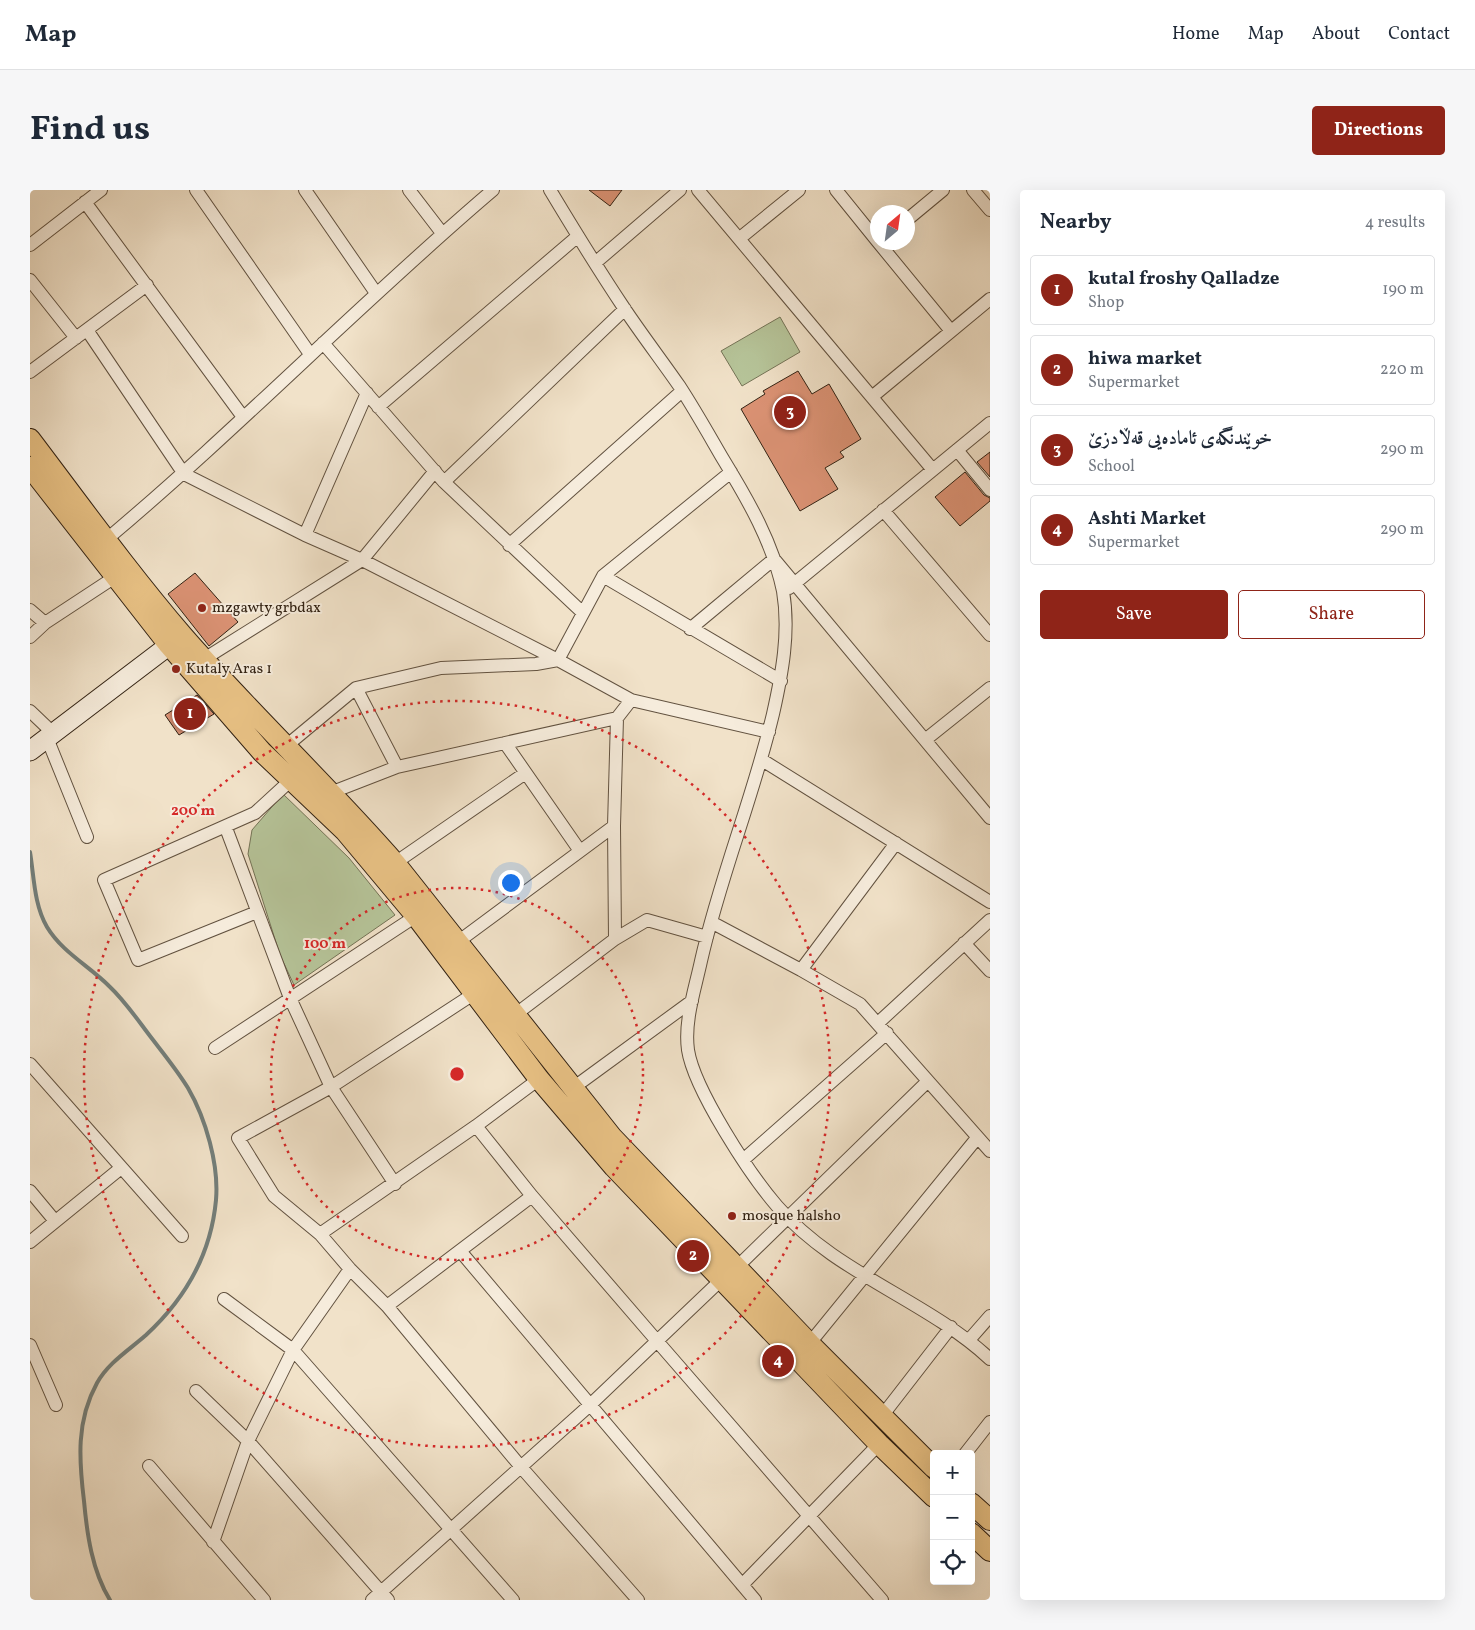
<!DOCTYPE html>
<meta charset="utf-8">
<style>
:root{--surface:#fff;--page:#f6f6f7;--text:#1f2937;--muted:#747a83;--line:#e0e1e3;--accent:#8f2418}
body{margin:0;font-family:Vollkorn,Amiri,serif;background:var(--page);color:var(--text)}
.controls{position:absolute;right:15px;bottom:15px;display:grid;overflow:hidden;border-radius:5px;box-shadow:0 5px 20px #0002}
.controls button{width:45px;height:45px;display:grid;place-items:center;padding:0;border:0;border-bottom:1px solid var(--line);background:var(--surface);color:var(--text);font:25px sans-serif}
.compass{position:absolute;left:840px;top:15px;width:45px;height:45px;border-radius:50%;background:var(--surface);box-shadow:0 5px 20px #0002;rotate:29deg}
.you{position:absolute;left:480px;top:692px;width:18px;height:18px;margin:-12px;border:4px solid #fff;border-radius:50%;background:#1a73e8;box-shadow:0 0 0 8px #1a73e833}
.badge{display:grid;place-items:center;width:32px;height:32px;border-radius:50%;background:var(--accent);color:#fff;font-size:16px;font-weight:700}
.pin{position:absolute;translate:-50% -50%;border:2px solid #fff;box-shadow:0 1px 5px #0006}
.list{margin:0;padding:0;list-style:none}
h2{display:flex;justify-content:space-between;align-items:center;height:65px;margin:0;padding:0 20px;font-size:21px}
h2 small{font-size:16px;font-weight:400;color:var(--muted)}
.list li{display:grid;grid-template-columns:32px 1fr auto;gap:15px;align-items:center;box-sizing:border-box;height:70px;margin:0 10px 10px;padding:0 10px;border:1px solid var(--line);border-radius:5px}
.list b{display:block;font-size:19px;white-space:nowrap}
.list p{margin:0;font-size:16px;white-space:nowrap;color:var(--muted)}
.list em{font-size:16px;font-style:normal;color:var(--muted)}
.actions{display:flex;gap:10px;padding:15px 20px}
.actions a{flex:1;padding:11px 0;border:1px solid var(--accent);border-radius:5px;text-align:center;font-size:18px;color:var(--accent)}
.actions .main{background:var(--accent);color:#fff}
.icon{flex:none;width:28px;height:28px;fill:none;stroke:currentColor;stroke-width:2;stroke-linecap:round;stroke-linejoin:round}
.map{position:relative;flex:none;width:960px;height:1410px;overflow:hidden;border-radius:5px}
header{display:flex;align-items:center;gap:30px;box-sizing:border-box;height:70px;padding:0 25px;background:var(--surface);border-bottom:1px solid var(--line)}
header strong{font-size:24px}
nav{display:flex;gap:28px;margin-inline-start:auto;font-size:18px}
.intro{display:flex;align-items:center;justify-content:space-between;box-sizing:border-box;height:120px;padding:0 30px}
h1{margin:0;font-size:35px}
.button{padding:12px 22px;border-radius:5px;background:var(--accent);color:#fff;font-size:18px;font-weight:700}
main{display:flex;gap:30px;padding:0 30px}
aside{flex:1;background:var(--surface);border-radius:5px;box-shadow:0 5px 20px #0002}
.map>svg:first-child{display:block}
.green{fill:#b6c499;stroke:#747356}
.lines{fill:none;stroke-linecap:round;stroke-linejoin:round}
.stream{stroke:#737e7a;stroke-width:4}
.building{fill:#db9274;stroke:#322213}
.street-casing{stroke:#625240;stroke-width:14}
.secondary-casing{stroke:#322213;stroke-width:21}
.primary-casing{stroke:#322213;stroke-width:22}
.street{stroke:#f6ecdc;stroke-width:12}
.secondary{stroke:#f6ecdc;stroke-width:19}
.primary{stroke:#e8c184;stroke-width:20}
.ring{fill:none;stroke:#d62828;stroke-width:2.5;stroke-dasharray:2.5 5}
.poi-dot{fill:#8f2418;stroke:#f6ecdc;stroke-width:2}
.labels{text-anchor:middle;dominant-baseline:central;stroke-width:4;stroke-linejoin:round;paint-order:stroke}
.poi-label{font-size:15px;fill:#322213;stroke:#f6ecdc;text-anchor:start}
.centre{fill:#d62828;stroke:#f6ecdc;stroke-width:2.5}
.ring-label{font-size:15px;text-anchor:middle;font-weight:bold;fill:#d62828;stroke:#f6ecdc;stroke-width:4;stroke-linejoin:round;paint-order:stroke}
</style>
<header>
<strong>Map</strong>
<nav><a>Home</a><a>Map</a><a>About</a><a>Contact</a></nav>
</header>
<div class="intro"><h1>Find us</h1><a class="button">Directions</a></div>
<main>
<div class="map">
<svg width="960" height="1410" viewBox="0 0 960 1410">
<rect width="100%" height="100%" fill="#f1e2c9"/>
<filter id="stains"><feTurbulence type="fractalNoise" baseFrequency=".004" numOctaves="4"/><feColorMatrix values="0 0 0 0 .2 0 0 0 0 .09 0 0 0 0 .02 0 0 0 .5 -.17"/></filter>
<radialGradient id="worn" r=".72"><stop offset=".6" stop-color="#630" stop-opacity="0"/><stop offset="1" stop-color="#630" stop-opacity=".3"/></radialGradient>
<!-- green -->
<path class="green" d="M750 127 770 162 712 196 691 161Z
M253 604 319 668 365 725 264 795 250 765 218 664 222 640Z"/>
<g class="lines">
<!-- stream -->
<path class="stream" d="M0 662C4 686 4 715 17 737 32 762 59 776 79 796 95 811 107 829 120 846 133 863 147 880 158 898 176 929 189 975 186 1010 181 1064 155 1109 116 1145 99 1160 78 1173 67 1193 46 1231 49 1270 54 1311 57 1344 62 1381 80 1410"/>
</g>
<!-- building -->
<path class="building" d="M559 0H592L580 16Z
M768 181 782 204 799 194 831 249 810 262 814 267 795 278 808 299 770 321 711 219 735 204 733 201Z
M960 262V287L947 272Z
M935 282 954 305 960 308V311L930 336 905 307Z
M165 383 208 432 179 456 138 404Z
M167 505 184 524 149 545 135 525Z"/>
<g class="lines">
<defs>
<path id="street" d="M166 0 280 164
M275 0 346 103
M379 0 412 43
M520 0C544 40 568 79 594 118 612 145 632 171 650 197 665 220 679 245 693 269 718 310 743 353 753 401 760 442 752 484 743 524 723 608 690 687 671 771 665 799 654 831 658 860 664 899 720 985 747 1016 806 1084 895 1109 960 1169
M668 0 903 280
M806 0 848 52
M943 0 960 20
M55 12 213 227
M878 29 913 0
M710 48 769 0
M848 52 921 141
M0 55 71 0
M565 73 650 0
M0 90 46 148
M57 140 154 284 275 345 332 370 528 470 601 510 739 542
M293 153 414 292 553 423
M0 182 117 95
M843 206 960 109
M348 217 548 46
M927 260 960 300
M414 292 595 119
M853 320 960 445
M275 345 337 203
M77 349C209 238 330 113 463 0
M479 355 652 201
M573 386 751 491
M759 398 960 233
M0 420 15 433
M660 439 744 369 960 628
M0 447 15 433 85 387
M174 469 332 370 405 281
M326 498 367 577
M0 521 23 543
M17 548 57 647
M895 550 960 498
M475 553 550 661
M255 557 326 498 411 478 506 474 528 470 573 386 701 282
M732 570 960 712
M300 603 367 577 587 528 601 510
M196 638 260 808 301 897 365 994
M365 673 494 584
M227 722 108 770 74 690 225 623 261 590
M681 732 771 780 830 814 960 961
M585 749 584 636 587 528
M429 751 584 636
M934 753 960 781
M771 780 866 653
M445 803 301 897 208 948 244 1006 290 1044 320 1079 357 1116 491 1277 608 1410
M486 824 585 749 617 730 677 747
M848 833 960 730
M185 858 386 726
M0 874 152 1046
M509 889 446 936 502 1006 627 1151 691 1090
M543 898 662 811
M713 970 857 843
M0 1001 25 1031
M290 1044 446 936
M0 1052 91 978
M431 1062 725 1410
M706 1078 898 891
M194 1109 263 1160 483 1410
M357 1116 502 1006
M939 1150 960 1126
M0 1155 26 1215
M775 1159 947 948
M166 1201 218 1251 358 1410
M852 1226 921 1137
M935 1264 960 1232
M119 1276 234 1410
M183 1352 218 1251 263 1160 320 1079
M712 1395 849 1254
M342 1410 560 1215 627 1151 852 1410"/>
<path id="secondary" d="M0 561 150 447"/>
<path id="primary" d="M0 249C50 315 99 383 153 446 221 524 297 595 365 673L582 947 780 1154 904 1278
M0 277 139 455 232 562 315 641 386 726 509 889 584 977 849 1254 904 1307
M941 1313 960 1330
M941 1343 960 1361"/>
</defs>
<!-- street casing -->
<use href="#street" class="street-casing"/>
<!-- secondary casing -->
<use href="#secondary" class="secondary-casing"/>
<!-- primary casing -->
<use href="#primary" class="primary-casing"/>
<!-- street -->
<use href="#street" class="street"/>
<!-- secondary -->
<use href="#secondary" class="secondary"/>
<!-- primary -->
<use href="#primary" class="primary"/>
</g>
<!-- distance rings -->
<g class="ring">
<circle cx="427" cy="884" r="186"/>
<circle cx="427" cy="884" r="373"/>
</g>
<!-- markers -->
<g class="poi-dot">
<circle cx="172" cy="418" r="5"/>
<circle cx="146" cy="479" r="5"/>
<circle cx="702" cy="1026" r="5"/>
</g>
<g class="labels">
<!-- poi labels -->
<g class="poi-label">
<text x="182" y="418">mzgawty grbdax</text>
<text x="156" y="479">Kutaly Aras 1</text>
<text x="712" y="1026">mosque halsho</text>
</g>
</g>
<circle cx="427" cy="884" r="8" class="centre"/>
<g class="ring-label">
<text x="163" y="625">200 m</text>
<text x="295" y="758">100 m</text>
</g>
<rect width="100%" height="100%" filter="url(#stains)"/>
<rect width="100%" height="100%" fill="url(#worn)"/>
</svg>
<div class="controls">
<button>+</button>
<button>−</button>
<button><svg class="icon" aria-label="locate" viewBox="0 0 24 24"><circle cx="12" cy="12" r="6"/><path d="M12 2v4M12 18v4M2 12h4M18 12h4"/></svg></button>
</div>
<svg class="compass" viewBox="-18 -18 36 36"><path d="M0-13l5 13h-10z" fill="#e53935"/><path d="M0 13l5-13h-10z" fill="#747a83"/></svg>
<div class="you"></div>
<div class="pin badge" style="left:160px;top:524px">1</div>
<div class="pin badge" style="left:663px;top:1066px">2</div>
<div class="pin badge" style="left:760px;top:222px">3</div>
<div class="pin badge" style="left:748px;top:1171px">4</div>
</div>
<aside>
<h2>Nearby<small>4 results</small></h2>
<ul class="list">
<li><span class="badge">1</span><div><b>kutal froshy Qalladze</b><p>Shop</p></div><em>190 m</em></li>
<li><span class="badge">2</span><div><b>hiwa market</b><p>Supermarket</p></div><em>220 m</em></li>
<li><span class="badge">3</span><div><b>خوێندنگەی ئامادەیی قەڵادزێ</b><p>School</p></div><em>290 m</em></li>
<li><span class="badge">4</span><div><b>Ashti Market</b><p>Supermarket</p></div><em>290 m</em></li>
</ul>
<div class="actions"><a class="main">Save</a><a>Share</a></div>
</aside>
</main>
